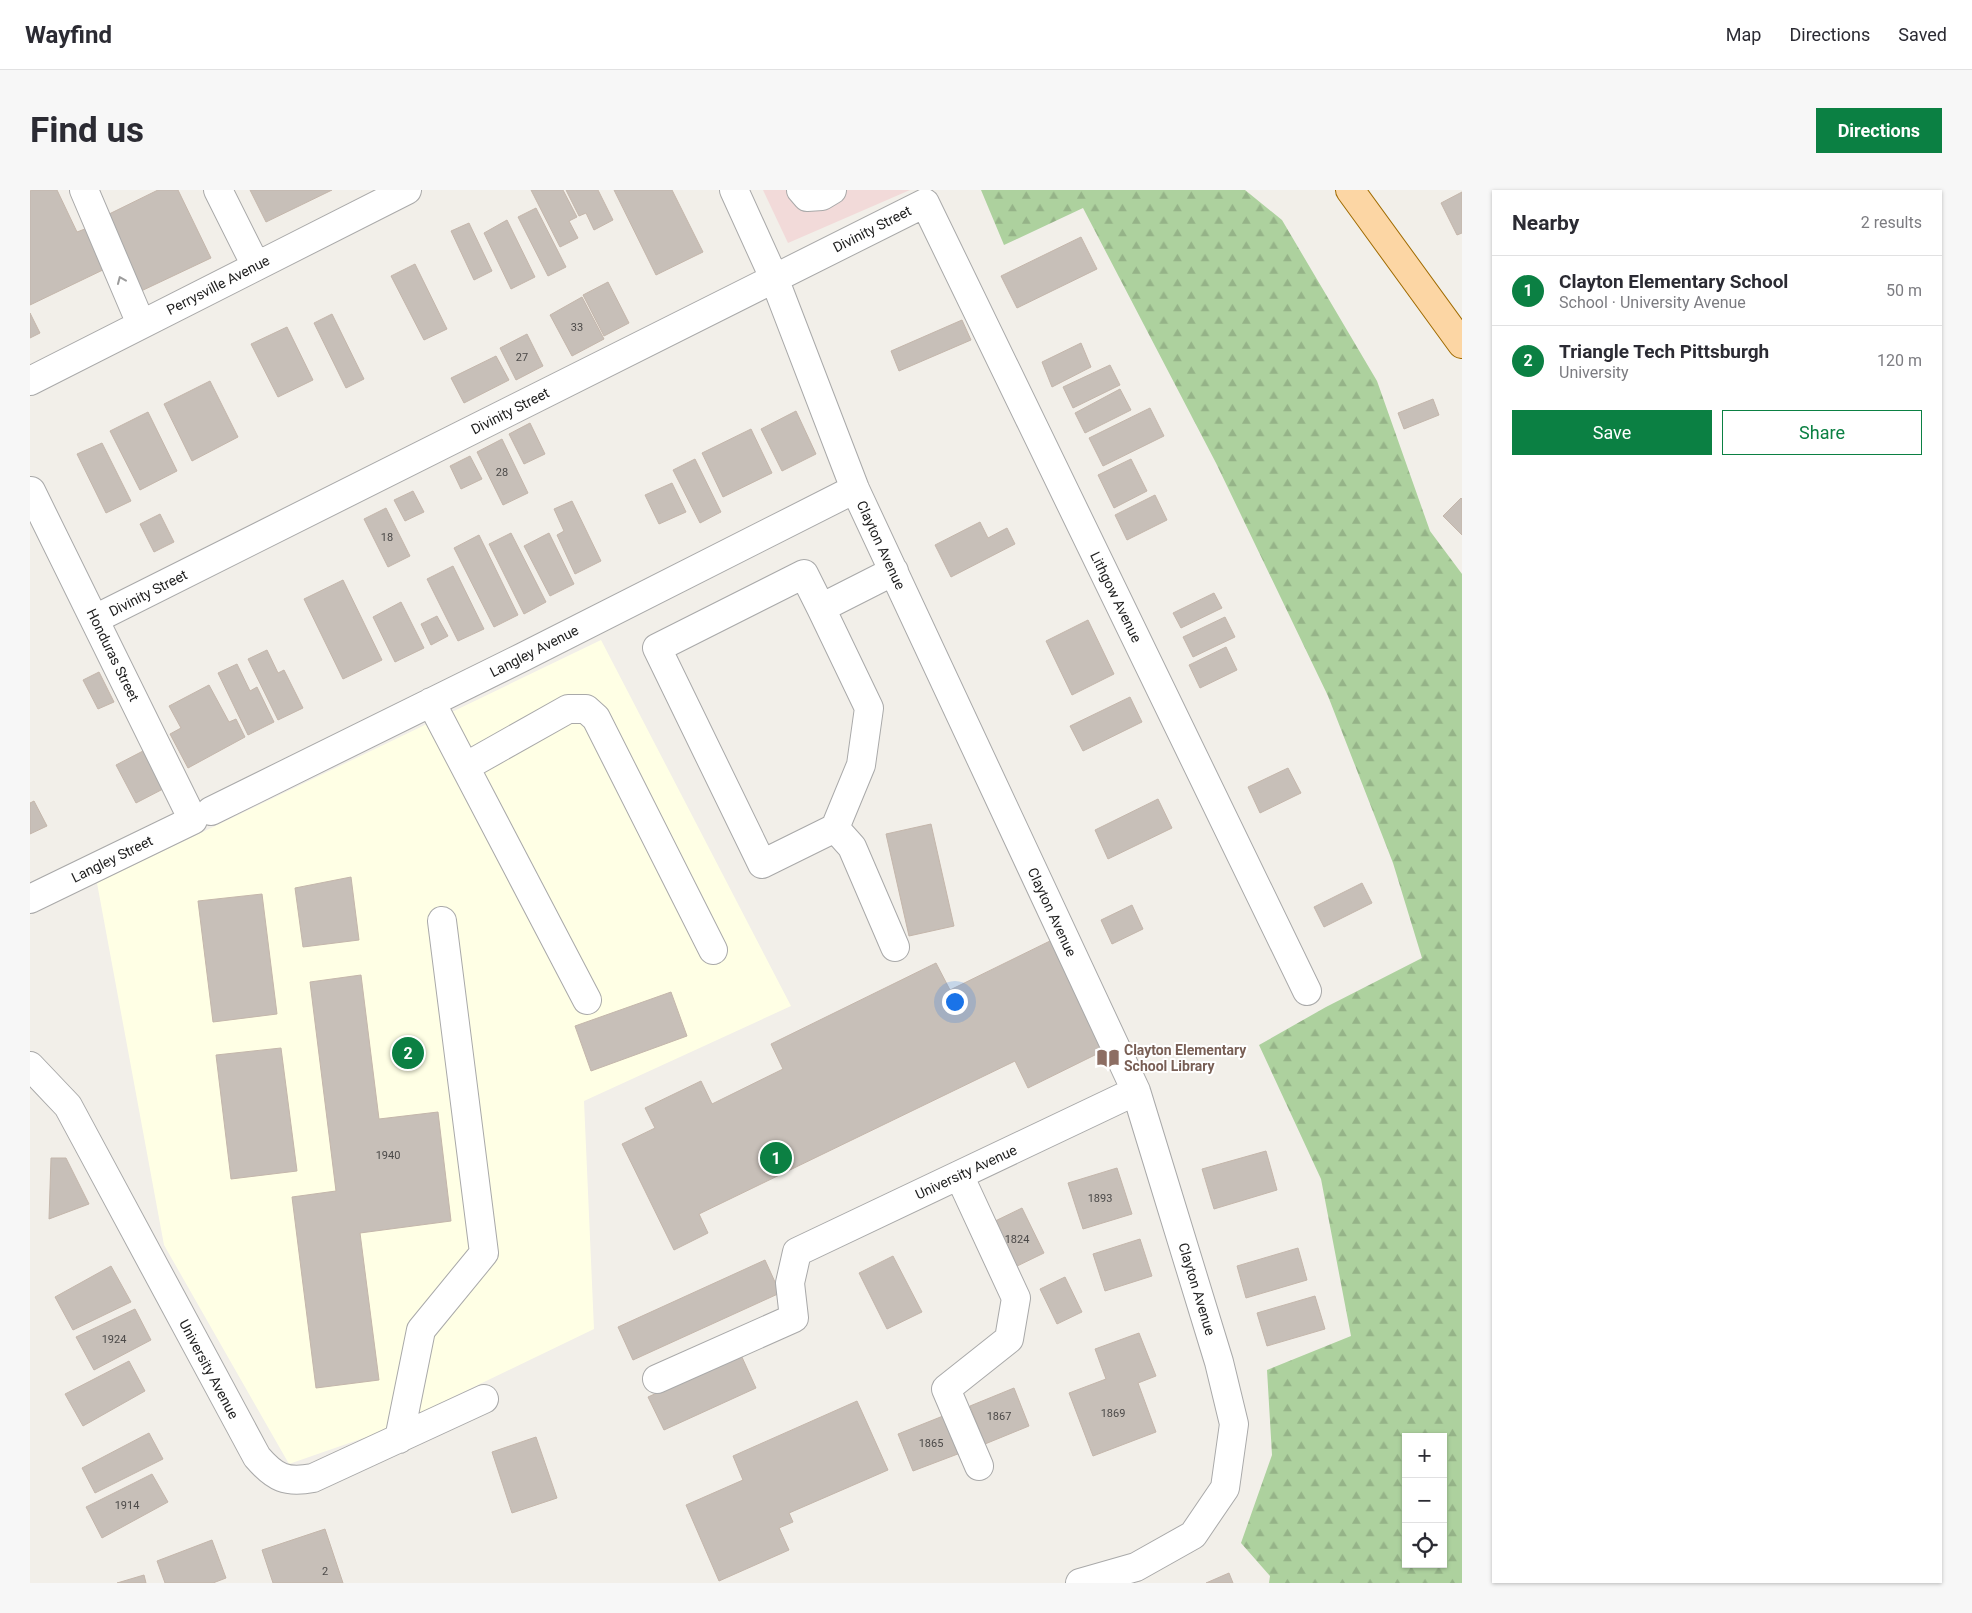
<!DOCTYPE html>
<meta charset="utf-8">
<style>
:root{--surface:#fff;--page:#f7f7f7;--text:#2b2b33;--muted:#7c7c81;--line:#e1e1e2;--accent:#0b8043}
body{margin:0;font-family:Roboto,sans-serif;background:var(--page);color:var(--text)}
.controls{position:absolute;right:15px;bottom:15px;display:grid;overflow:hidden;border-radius:0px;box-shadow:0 1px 4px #0004}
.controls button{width:45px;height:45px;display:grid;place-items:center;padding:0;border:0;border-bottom:1px solid var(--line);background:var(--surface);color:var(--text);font:25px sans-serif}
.you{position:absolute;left:924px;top:811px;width:18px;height:18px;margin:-12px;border:4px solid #fff;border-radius:50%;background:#1a73e8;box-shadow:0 0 0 8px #1a73e833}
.badge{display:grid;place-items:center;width:32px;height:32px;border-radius:50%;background:var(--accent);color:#fff;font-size:16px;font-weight:700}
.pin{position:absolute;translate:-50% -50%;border:2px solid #fff;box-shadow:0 1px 5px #0006}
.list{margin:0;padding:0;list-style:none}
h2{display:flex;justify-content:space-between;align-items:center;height:65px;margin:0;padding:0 20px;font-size:21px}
h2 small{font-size:16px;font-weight:400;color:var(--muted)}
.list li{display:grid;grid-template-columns:32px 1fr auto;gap:15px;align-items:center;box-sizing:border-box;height:70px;padding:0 20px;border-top:1px solid var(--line)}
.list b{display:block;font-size:19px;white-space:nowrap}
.list p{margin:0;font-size:16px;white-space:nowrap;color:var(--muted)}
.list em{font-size:16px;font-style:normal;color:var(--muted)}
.actions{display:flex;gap:10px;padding:15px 20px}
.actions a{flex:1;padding:11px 0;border:1px solid var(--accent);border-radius:0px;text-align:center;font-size:18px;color:var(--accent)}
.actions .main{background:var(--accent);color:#fff}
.icon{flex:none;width:28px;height:28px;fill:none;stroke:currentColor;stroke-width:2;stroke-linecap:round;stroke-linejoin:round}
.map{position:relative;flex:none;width:1432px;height:1393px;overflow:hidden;border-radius:0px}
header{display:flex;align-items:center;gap:30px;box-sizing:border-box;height:70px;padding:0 25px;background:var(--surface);border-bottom:1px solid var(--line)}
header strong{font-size:24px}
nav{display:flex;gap:28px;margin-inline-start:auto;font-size:18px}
.intro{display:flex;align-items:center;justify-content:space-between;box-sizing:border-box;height:120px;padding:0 30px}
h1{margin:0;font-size:35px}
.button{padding:12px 22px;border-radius:0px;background:var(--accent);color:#fff;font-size:18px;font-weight:700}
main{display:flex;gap:30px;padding:0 30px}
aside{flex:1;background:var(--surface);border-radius:0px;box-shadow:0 1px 4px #0004}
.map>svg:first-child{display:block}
.commercial{fill:#f2dad9}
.education{fill:#ffffe5}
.forest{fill:url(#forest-firs);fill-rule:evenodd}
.building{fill:#c7bfb8;stroke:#c4b6ab}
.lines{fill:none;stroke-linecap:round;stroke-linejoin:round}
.minor-casing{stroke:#a9a9a9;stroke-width:30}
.major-casing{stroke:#a06b00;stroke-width:30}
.minor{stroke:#fff;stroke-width:28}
.major{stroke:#fcd6a4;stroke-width:28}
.oneway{stroke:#9c9c9c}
.labels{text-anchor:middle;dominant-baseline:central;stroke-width:4;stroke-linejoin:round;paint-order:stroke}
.number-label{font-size:11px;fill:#4b4948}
.street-label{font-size:14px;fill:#222;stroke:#fff}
.education-label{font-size:14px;font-weight:bold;fill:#785e54;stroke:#fff;text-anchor:start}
</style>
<header>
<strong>Wayfind</strong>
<nav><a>Map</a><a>Directions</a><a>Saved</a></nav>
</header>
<div class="intro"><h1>Find us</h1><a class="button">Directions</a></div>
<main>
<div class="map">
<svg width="1432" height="1393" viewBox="0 0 1432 1393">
<defs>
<pattern id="forest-firs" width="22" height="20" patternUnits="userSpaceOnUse" patternTransform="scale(1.25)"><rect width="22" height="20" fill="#add19e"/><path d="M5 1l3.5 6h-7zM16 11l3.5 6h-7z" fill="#95b388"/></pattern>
</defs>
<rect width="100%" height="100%" fill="#f2efe9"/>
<!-- commercial -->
<path class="commercial" d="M733 0H880L758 53Z"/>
<!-- education -->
<path class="education" d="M571 450 761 816 554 911 564 1139 348 1243 259 1274 134 1055 67 693Z"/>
<!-- forest -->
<path class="forest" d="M951 0H1215L1252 30 1347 191 1400 341 1432 384V1393H1239L1240 1386 1211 1353 1242 1265 1237 1180 1321 1146 1291 989 1229 855 1296 817 1392 768 1363 673 1298 506 1186 273 1053 18 974 55ZM1376 1247H1413V1374H1376Z"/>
<!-- building -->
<path class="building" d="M2 0H27L47 42 60 37 79 77 0 115V1Z
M128 0H148L181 68 109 102 73 27Z
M220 0H302L236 32Z
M501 0H533L547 27 539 31 548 48 530 57Z
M536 0H568L583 30 564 40 556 23 549 26Z
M584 0H642L673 62 626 85Z
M1432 2V43L1427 45 1411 13Z
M506 18 536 77 518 86 488 27Z
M477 30 505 87 481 99 454 43Z
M439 33 462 81 444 90 421 41Z
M1051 47 1067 79 987 118 971 86Z
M385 74 417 139 394 150 361 86Z
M578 92 599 133 574 146 553 105Z
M552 107 574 149 542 166 520 125Z
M0 123 10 143 0 148Z
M302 124 334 189 316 198 284 133Z
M932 130 941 150 869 181 861 161Z
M257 137 283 190 248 207 221 154Z
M497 144 513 176 486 190 470 158Z
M1051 153 1061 177 1022 197 1012 172Z
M466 166 479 190 434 213 421 188Z
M1080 175 1090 195 1043 218 1033 197Z
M180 191 208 247 162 271 134 214Z
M1090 199 1101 220 1055 243 1045 223Z
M1403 209 1409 225 1374 239 1368 223Z
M1120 218 1134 246 1073 276 1059 248Z
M766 221 786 264 752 281 731 239Z
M118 222 147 281 110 300 80 241Z
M500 233 515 264 494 274 479 244Z
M721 239 742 283 693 307 672 263Z
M472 249 498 303 473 315 447 262Z
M72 253 101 311 76 323 47 264Z
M440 266 452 289 431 299 420 276Z
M665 269 691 322 670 333 643 280Z
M1101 269 1117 301 1084 318 1068 285Z
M642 293 656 322 629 334 615 305Z
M383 301 394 322 375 331 364 310Z
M1125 305 1137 330 1097 350 1085 325Z
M1431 308 1432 309V345L1413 326Z
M542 311 571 371 545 384 527 345 534 341 524 319Z
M356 318 380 366 358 377 334 329Z
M130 324 144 352 124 362 110 334Z
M950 332 958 348 977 338 985 354 921 387 905 355Z
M481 343 516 412 494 424 459 354Z
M519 343 544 394 520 406 494 356Z
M449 345 488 425 464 437 424 358Z
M423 376 454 439 428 451 397 389Z
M313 390 352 470 313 489 274 409Z
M1184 403 1192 418 1151 438 1143 423Z
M371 412 394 458 365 472 343 427Z
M407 426 418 446 401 455 391 434Z
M1195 427 1205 447 1163 467 1153 447Z
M1058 430 1084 484 1042 505 1016 451Z
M1196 457 1207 480 1170 498 1159 475Z
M237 460 248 483 254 480 273 518 248 530 218 469Z
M207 474 220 501 227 497 244 532 218 545 188 483Z
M69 482 84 512 68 519 53 490Z
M179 495 199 532 206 529 215 547 158 578 140 544 151 538 139 516Z
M1100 507 1112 532 1053 561 1040 536Z
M113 561 133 599 106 613 86 575Z
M1258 578 1271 603 1230 623 1218 597Z
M1128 609 1142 638 1078 669 1065 640Z
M4 611 17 636 0 644V613Z
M901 634 924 736 879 746 856 644Z
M321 687 329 750 273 757 265 698Z
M1332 693 1342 713 1294 737 1284 717Z
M232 704 247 824 183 832 168 711Z
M1102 715 1113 739 1082 754 1071 730Z
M1022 750 1075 860 998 898 985 871 669 1024 678 1043 644 1060 592 954 625 938 615 918 671 891 682 914 753 879 741 854 906 773 920 800Z
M331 785 349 929 408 922 421 1031 330 1043 349 1190 286 1198 262 1007 306 1001 280 792Z
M641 802 657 846 561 881 545 836Z
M251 858 267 981 201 989 186 865Z
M1236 961 1247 1000 1184 1019 1172 979Z
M21 968H36L59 1014 19 1029Z
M1087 978 1102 1024 1053 1039 1038 993Z
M992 1018 1014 1063 981 1079 959 1034Z
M1110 1049 1122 1086 1075 1101 1063 1064Z
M1268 1058 1277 1090 1216 1108 1207 1076Z
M863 1066 892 1122 857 1139 829 1083Z
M735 1070 750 1103 603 1170 588 1137Z
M81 1076 101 1112 43 1140 25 1107Z
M1035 1087 1052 1122 1027 1134 1010 1099Z
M1285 1106 1295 1139 1237 1156 1227 1123Z
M105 1119 121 1150 64 1180 46 1147Z
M1109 1143 1126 1186 1108 1193 1126 1242 1063 1266 1039 1203 1076 1189 1065 1159Z
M711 1165 726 1198 634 1240 618 1207Z
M99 1171 115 1201 53 1236 35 1204Z
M984 1198 999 1236 955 1254 940 1216Z
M827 1211 858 1280 759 1323 763 1332 749 1338 759 1360 689 1391 656 1315 713 1290 703 1266Z
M918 1224 933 1262 883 1281 868 1244Z
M119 1243 133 1269 65 1303 52 1278Z
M506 1247 527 1308 482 1323 462 1262Z
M122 1284 138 1312 72 1348 56 1317Z
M295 1339 313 1393H243L232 1360Z
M182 1350 196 1388 183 1393H135L127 1371Z
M1199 1383 1203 1393H1176Z
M114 1385 116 1393H87Z"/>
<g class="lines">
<defs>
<path id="minor" d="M54 0 111 134
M188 0 226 76
M704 0 744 88 825 299 1106 901 1189 1172 1204 1234 1195 1298 1163 1345 1106 1377 1050 1393
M771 0 777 7 792 6 802 0
M0 191 377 0
M791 418 839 518 831 575 805 638 732 674 627 458 774 384 791 418 864 381
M65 429 895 13 1277 801
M401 512 557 810
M435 577 538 519H556L566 528 683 760
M181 621 493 467 825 299
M805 638 822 657 865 757
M0 709 163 630 1 301
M0 876 38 916 227 1267C245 1288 256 1293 283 1288L454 1209
M929 985 986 1108 979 1149 916 1199 949 1276
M627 1189 764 1128 760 1093 767 1062 1106 901
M369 1249 391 1140 454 1063 412 731"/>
<path id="major" d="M1320 0 1432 154"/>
</defs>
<!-- minor casing -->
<use href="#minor" class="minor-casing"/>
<!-- major casing -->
<use href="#major" class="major-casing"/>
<!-- minor -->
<use href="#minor" class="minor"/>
<!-- major -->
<use href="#major" class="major"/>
</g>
<!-- one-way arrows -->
<defs><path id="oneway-chevron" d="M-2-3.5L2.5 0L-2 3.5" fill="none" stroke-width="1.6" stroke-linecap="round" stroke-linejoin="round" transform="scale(1.25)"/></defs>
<use class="oneway" href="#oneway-chevron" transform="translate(91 90) rotate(-113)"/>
<!-- icons -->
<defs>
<symbol id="library-bare" viewBox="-9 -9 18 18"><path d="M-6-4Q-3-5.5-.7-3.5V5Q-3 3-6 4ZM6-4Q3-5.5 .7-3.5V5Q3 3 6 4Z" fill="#8d6e63" stroke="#fff" stroke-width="2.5" paint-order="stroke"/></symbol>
</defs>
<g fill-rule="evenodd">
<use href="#library-bare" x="1062" y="852" width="32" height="32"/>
</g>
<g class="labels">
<!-- number labels -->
<g class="number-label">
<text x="547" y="137">33</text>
<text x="492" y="167">27</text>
<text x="472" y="282">28</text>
<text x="357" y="347">18</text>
<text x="358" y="965">1940</text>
<text x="1070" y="1008">1893</text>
<text x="987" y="1049">1824</text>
<text x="84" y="1149">1924</text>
<text x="1083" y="1223">1869</text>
<text x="969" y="1226">1867</text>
<text x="901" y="1253">1865</text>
<text x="97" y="1315">1914</text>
<text x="295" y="1381">2</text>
</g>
<!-- street labels -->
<g class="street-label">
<text transform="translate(842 39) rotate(-27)">Divinity Street</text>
<text transform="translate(188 95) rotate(-27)">Perrysville Avenue</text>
<text transform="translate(480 221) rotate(-27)">Divinity Street</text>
<text transform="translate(851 355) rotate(65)">Clayton Avenue</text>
<text transform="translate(118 403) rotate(-27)">Divinity Street</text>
<text transform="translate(1086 407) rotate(64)">Lithgow Avenue</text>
<text transform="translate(504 461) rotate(-27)">Langley Avenue</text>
<text transform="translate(83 465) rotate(64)">Honduras Street</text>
<text transform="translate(82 669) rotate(-26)">Langley Street</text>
<text transform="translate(1022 722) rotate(65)">Clayton Avenue</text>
<text transform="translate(936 982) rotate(-25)">University Avenue</text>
<text transform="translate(1167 1099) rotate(73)">Clayton Avenue</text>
<text transform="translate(179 1179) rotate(62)">University Avenue</text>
</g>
<!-- education labels -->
<g class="education-label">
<text x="1094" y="860">Clayton Elementary<tspan x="1094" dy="16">School Library</tspan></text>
</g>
</g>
</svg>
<div class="controls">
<button>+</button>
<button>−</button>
<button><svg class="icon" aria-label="locate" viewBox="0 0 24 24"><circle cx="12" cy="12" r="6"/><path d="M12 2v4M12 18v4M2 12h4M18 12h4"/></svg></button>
</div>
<div class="you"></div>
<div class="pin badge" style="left:746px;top:968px">1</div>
<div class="pin badge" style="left:378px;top:863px">2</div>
</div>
<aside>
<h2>Nearby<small>2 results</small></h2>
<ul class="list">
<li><span class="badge">1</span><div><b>Clayton Elementary School</b><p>School · University Avenue</p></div><em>50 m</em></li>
<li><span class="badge">2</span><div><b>Triangle Tech Pittsburgh</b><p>University</p></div><em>120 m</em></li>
</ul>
<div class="actions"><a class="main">Save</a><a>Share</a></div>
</aside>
</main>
